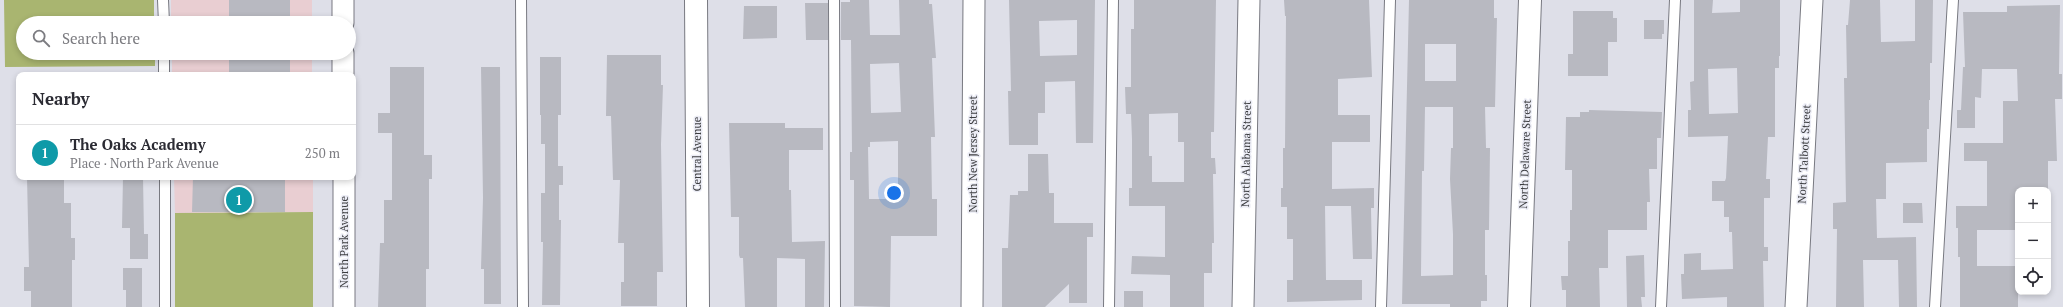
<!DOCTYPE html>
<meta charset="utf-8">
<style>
:root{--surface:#fff;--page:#f2f2f3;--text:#2b2b33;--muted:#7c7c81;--line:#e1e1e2;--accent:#7d45bc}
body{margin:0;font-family:"PT Serif",serif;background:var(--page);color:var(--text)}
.controls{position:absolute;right:12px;bottom:12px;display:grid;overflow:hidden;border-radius:8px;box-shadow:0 2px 6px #0003}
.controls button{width:36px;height:36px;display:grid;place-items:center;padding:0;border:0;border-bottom:1px solid var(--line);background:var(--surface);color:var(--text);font:20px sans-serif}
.you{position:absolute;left:894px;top:193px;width:14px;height:14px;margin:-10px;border:3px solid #fff;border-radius:50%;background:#1a73e8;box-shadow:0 0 0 6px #1a73e833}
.badge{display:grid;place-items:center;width:26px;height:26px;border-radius:50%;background:var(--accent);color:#fff;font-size:13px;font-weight:700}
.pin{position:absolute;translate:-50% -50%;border:2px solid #fff;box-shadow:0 1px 4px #0006}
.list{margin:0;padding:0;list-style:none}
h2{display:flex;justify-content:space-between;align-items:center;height:52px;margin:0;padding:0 16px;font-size:17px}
h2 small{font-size:13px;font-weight:400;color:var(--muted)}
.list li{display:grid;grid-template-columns:26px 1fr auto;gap:12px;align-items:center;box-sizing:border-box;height:56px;padding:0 16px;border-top:1px solid var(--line)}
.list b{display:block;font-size:15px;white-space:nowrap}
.list p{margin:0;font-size:13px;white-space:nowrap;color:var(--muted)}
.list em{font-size:13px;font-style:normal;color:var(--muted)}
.icon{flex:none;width:22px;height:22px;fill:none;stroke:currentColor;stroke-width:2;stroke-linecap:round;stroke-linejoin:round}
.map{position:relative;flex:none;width:2063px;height:307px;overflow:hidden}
.search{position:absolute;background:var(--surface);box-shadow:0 2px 6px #0003;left:16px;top:16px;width:340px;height:44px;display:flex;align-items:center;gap:10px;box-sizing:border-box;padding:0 14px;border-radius:22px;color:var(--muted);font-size:15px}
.panel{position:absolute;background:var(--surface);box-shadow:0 2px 6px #0003;left:16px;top:72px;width:340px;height:108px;border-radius:8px}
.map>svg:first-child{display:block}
.education{fill:#e9ced2}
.green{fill:#a9b570}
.building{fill:#b8b9c1;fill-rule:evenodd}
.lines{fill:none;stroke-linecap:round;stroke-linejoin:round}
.lane-casing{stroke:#787981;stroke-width:12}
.street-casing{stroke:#787981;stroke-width:23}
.secondary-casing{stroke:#787981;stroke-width:24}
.lane{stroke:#fff;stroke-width:10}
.street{stroke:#fff;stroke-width:21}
.secondary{stroke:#fff;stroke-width:22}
.labels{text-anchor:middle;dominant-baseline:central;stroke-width:3;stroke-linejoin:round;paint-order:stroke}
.street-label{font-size:11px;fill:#3c3d40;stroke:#ebecf5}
</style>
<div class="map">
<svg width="2063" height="307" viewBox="0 0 2063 307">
<rect width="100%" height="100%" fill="#dedfe8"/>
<!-- education -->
<path class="education" d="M171 0H312V23H171Z
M172 53H312V75H172Z
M174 177H313V212L175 213Z"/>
<!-- green -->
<path class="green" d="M4 0H154V23H23V53H155V66L5 67Z
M313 212V307H175V213Z"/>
<!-- building -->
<path class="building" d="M229 0H290V23H229Z
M850 0H869L870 35H900L899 0H929V4H932L936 58H932L935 137H931L932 199H937V236H891L890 307 854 306V180H850V152H852L851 40H841V2H850ZM899 63 901 112 871 113 870 64ZM898 141V199H869L868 147H870V142Z
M1009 0H1095L1093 143H1076L1075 81 1045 82V113H1038V145H1009L1008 91H1011ZM1077 20V55L1040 56 1039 21Z
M1134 0H1216L1214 132H1211V158H1215L1216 174H1213L1214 243H1212V273H1204V307H1170V275L1131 274 1132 256 1165 257V206H1129V188H1132V139L1131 114H1126L1125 87H1131V29H1134ZM1178 113V142H1184V182H1152V156H1149V114Z
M1284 0H1369L1372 77 1338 79V115H1370V142H1332V189L1374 188V208H1371L1372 259H1353L1351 206H1325L1326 280H1362V300L1287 302V280H1293V239H1287V207H1281V188H1283V148H1285L1286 16H1285Z
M1409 0H1494V18H1497L1495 107H1485L1486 148H1490L1489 230H1485V275H1487V301H1481V307H1450V304H1402ZM1425 44H1456V81H1425ZM1425 107H1453V148H1451L1450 179 1453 234V275L1421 276 1422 171H1424Z
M1694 0H1713L1712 13 1740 12V0H1780V56H1779V68H1775V137H1768L1766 179H1770V198H1764V247H1768V261H1763L1764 307H1727V297L1682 299 1681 274H1684V254L1701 253V270L1733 269 1732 232H1729V217H1724V201H1712V181H1725L1726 178 1728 136 1688 137V110H1691L1690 82 1694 81ZM1737 68 1738 113 1709 114 1708 69Z
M1850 0H1880L1881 42 1915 41V0H1933L1932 63H1930V100H1929V129H1927V162L1886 163V199H1876L1877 238 1916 237 1917 307H1899L1898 260H1863L1864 307H1836L1837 229H1833V203L1846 202 1844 78H1847L1846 25H1848Z
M805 3H828V40H806Z
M2060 5 2059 74H2062V99H2055L2057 161H2048V190H2018V230H1977V266H2018V307H1960V257H1958V228H1956V206H1987V161H1964V143H2003V101H2018L2017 69H1982L1981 98 1975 97V128H1957V110H1961L1963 67H1965L1963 12H2007V6Z
M744 6H777V38L743 39Z
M1573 11H1613V18H1617V42H1608V76H1568V54H1573Z
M1644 20H1664V34H1662V39H1644Z
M229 53H290V75H229Z
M607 55H661V85H663L661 144 663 272H657V306H621V282H624V243H618L620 180H613L611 116H606Z
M540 57H561V115H558V166H563V185H559V220H561L560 305H542L543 242H541V193H545V144H541V115H540Z
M390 67H424V155H432V179H429V269H426V307H378L380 243H384V200H392V133H378V113H390Z
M481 67H500L501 304H484V269H481L483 198Z
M1589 110 1662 112 1661 138H1657V169H1649L1650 202H1647V230H1608V268H1599L1600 307H1566V290H1562L1561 276H1568V241H1570V210H1572V170H1565L1566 117H1580V112H1589Z
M729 123H785V128H823V150H789V190H791L792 242 825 241 824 307H805V259L777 258V307H745L743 258H740L739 255V217H731Z
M1028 154H1048L1049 193H1054V223H1093V237H1087V303H1069V284L1045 307H1002V248H1008L1010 195H1018V191H1028Z
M27 177H64V203H71V238H75V260H72V307H31V291H24V267H29Z
M123 177H143L144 234H148V259H130V228H122Z
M193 177H285V212H192Z
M1903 203H1922L1923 223H1903Z
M1644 255 1645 297H1641L1642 307H1627L1626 256Z
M123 268H142V307H126V290H123Z
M1124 291H1143V307H1124Z"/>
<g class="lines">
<defs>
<path id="lane" d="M163 0 164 23
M521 0 523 307
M834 0 835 307
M164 53V75
M165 177V307
M1109 307 1113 0
M1381 307 1390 0
M1661 307 1675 0
M1935 307 1953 0"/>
<path id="street" d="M343 0V23
M343 53V75
M344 177V307
M972 307 974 0
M1243 307 1249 0
M1796 307 1812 0"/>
<path id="secondary" d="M696 0 698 307
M1519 307 1530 0"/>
</defs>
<!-- lane casing -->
<use href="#lane" class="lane-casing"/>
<!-- street casing -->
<use href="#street" class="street-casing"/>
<!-- secondary casing -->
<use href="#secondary" class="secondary-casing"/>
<!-- lane -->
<use href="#lane" class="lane"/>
<!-- street -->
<use href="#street" class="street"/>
<!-- secondary -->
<use href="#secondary" class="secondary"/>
</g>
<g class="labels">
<!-- street labels -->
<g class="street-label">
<text transform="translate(697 154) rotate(-90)">Central Avenue</text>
<text transform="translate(973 154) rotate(-90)">North New Jersey Street</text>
<text transform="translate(1246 154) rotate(-89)">North Alabama Street</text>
<text transform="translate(1525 154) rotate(-88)">North Delaware Street</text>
<text transform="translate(1804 154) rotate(-87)">North Talbott Street</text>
<text transform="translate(344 242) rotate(-90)">North Park Avenue</text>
</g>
</g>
</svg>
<div class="controls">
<button>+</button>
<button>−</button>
<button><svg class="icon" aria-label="locate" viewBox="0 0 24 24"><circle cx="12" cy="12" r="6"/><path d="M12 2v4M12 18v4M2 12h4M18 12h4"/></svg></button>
</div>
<div class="you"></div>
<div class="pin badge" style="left:239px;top:200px;background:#0f9aa8">1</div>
<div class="search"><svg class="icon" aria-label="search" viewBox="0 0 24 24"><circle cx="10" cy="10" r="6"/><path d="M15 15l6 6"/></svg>Search here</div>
<section class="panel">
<h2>Nearby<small></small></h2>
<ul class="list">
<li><span class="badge" style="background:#0f9aa8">1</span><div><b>The Oaks Academy</b><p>Place · North Park Avenue</p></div><em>250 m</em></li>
</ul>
</section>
</div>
